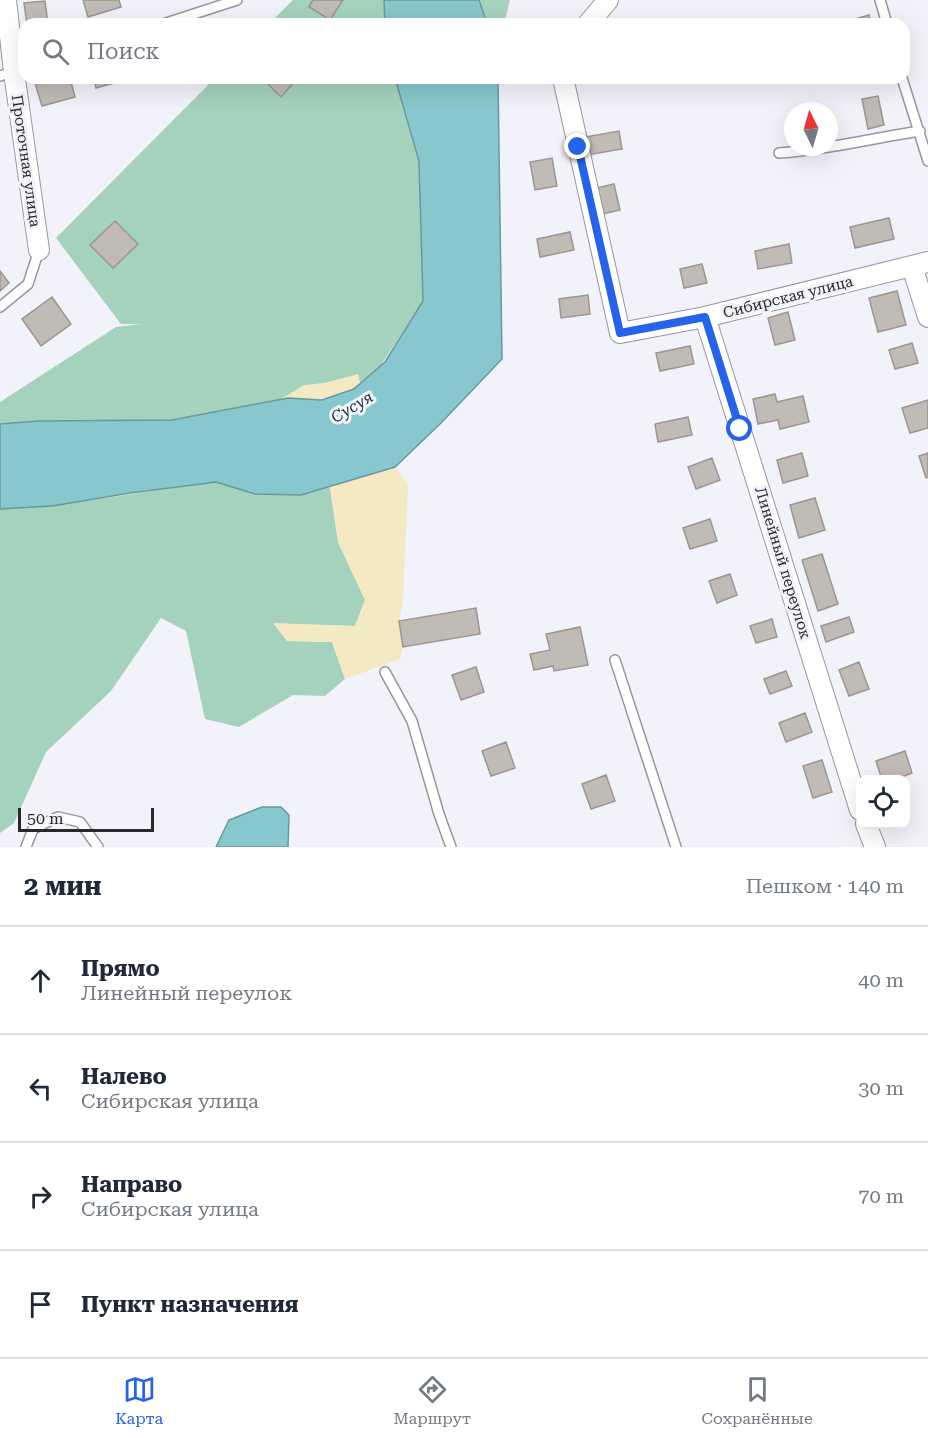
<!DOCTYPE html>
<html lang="ru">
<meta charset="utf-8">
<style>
:root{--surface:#fff;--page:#f2f2f3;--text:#1f2937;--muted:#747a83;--line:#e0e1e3;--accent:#2563eb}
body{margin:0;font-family:"Roboto Serif",serif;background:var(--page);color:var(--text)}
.controls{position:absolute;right:18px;bottom:18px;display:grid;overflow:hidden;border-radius:12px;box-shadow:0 6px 24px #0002}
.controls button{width:54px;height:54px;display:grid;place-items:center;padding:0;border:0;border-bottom:2px solid var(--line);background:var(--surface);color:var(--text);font:30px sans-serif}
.compass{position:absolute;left:784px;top:102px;width:54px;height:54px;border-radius:50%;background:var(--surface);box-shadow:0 6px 24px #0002;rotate:355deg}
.scale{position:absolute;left:18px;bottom:15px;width:136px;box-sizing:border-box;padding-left:6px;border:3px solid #29292c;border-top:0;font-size:16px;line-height:21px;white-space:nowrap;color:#29292c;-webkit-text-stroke:4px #f2f2fb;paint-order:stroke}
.stop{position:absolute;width:18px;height:18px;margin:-14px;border:4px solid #2563eb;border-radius:50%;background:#fff}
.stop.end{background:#2563eb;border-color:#fff;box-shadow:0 2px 6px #0008}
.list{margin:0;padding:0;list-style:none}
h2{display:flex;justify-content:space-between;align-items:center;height:78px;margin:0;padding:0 24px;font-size:26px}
h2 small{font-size:20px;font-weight:400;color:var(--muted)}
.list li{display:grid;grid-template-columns:39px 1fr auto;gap:18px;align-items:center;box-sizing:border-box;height:108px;padding:0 24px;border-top:2px solid var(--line)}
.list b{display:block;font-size:22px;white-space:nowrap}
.list p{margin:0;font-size:20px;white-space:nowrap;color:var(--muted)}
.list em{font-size:20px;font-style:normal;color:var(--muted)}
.icon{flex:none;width:33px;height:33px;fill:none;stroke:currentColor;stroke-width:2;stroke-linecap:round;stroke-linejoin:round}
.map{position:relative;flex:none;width:928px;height:847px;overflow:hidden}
.search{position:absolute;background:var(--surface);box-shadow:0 6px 24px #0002;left:18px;right:18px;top:18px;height:66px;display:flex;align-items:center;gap:15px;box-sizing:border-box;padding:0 21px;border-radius:18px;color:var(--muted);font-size:22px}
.sheet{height:510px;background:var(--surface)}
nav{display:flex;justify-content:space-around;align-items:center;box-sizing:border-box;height:84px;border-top:2px solid var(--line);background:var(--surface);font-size:16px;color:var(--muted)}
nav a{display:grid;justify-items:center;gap:3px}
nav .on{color:var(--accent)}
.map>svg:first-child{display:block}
.green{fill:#a5d2bc}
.sand{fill:#f3eac4}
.water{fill:#86c8cd;stroke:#6a989d;stroke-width:1.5}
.building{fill:#c0bbb4;stroke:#9b968f;stroke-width:1.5}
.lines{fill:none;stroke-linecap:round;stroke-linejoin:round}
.service-casing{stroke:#96969e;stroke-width:12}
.minor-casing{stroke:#96969e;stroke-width:22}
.service{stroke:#fff;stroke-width:9}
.minor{stroke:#fff;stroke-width:20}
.route{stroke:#2563eb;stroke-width:8}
.labels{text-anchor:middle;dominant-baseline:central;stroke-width:6;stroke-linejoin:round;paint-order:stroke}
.street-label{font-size:15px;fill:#29292c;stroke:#f2f2fb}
.water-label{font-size:16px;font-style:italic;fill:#153739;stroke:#f2f2fb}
</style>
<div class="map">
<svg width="928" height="847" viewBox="0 0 928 847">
<rect width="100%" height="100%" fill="#f2f2fb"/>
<!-- green -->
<path class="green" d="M293 0H384L385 24H269Z
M479 0H510L504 24H487Z
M215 78H395L419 161 423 301 381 365 354 389 172 420 38 421 0 424V402L116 327 141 324H121L56 238Z
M216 482 255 494 301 495 330 487 338 542 365 600 355 626 274 624 287 641 332 642 345 679 325 696 293 695 239 727 205 719 186 631 161 618 111 691 46 752 14 823 0 833V509C72 505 144 491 216 482Z"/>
<!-- sand -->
<path class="sand" d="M358 374 360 383C338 402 307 400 279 400L304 385 324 383Z
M395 467 408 485 403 601 399 621 403 647 400 659 345 679 332 642 287 641 274 623 355 626 365 600 338 542 330 487Z"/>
<!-- water -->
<path class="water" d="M384 0H479L487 24H385Z
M395 78H498L502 359 441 423 395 467 301 495 255 494 216 482 130 493 52 506 0 509V424L38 421 172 420 288 398 322 400 354 389 385 362 423 301 419 161Z
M262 807H281L289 815 288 847H216L229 820Z"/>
<!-- building -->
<path class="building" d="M83 0H119L121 7 88 17Z
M313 0H343L330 20 309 7Z
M45 1 48 24H27L24 3Z
M869 15 871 24H846L845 22Z
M53 78H70L75 97 42 106 35 83Z
M94 78H121L122 81 96 88Z
M262 78H298L281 97Z
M878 96 884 125 868 129 862 99Z
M619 131 622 149 588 155 585 137Z
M552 158 557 186 535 190 530 162Z
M614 184 620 210 602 214 597 188Z
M889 218 894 239 855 248 850 227Z
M115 221 138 244 113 268 90 245Z
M570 232 574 250 540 257 537 239Z
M789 244 792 263 758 269 755 251Z
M702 264 707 283 684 288 680 269Z
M0 271 9 283 0 291Z
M897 291 906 325 878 332 869 298Z
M588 295 590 314 561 318 559 299Z
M52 297 71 324 41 346 22 319Z
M788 312 795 340 775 345 768 318Z
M912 343 918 363 895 369 889 350Z
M690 346 694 364 660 371 656 353Z
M775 394 777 402 803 396 809 422 780 429 778 420 758 424 753 399Z
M928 400V428L910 433 902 408Z
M688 417 692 435 658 442 655 424Z
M802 453 808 476 783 483 777 460Z
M928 453V477L926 478 919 456Z
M712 458 720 480 696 489 688 467Z
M815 498 825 530 799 538 790 505Z
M710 519 717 541 690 549 683 528Z
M822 554 838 604 818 611 802 560Z
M730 574 737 595 717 603 709 581Z
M476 608 480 634 403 647 399 621Z
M849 617 854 632 826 642 821 626Z
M772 619 777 637 756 643 750 626Z
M580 627 588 665 554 671 553 666 534 670 530 654 550 650 546 634Z
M859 662 869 689 849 696 839 670Z
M476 667 484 692 461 700 452 675Z
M786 671 792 686 770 694 764 679Z
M805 713 812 732 786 742 779 723Z
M506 742 515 768 491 776 482 751Z
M905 751 912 773 894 780H882L876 761Z
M822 760 832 792 813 798 803 766Z
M606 775 615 801 591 809 582 784Z"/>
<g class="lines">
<defs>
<path id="service" d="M880 0 887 24
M163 24 237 0
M0 76 24 68
M902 78 928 161
M779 153C827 150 873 138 920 131
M0 307 28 284 39 250
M615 660 676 847
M385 672 412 721 439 814 451 847
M26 847 33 829 58 817 80 822 98 847"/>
<path id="minor" d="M6 0 14 72 39 250
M588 24 608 0
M563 78 620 333 705 317 928 262
M912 266 928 317
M705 317 860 810
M866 824 875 847"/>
</defs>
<!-- service casing -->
<use href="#service" class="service-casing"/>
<!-- minor casing -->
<use href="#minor" class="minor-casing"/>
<!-- service -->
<use href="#service" class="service"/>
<!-- minor -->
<use href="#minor" class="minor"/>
</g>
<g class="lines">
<!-- route -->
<path class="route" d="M578 147 620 333 705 317 740 429"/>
</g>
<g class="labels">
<!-- street labels -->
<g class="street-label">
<text transform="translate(26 161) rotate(82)">Проточная улица</text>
<text transform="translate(788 297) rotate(-14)">Сибирская улица</text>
<text transform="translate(783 563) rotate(73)">Линейный переулок</text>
</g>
<!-- water labels -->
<g class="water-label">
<text transform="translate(352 407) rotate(-31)">Сусуя</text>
</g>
</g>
</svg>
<div class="controls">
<button><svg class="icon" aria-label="locate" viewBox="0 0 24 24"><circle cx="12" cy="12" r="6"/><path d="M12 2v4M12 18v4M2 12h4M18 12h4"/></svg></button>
</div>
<svg class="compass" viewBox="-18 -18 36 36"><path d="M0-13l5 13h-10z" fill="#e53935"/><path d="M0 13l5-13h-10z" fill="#747a83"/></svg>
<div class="scale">50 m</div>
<div class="stop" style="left:740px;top:429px"></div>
<div class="stop end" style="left:578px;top:147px"></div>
<div class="search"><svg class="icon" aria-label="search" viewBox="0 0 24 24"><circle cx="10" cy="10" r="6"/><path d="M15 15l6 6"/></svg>Поиск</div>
</div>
<section class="sheet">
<h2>2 мин<small>Пешком · 140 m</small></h2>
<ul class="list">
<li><svg class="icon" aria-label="ahead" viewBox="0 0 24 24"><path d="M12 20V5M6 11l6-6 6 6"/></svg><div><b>Прямо</b><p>Линейный переулок</p></div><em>40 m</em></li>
<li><svg class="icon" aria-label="left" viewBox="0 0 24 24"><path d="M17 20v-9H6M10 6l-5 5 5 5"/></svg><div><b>Налево</b><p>Сибирская улица</p></div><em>30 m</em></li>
<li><svg class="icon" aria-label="right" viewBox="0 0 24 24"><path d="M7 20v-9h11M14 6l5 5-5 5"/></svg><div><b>Направо</b><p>Сибирская улица</p></div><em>70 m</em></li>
<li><svg class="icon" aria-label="arrive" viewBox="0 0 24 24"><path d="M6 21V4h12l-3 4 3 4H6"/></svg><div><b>Пункт назначения</b></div></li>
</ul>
</section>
<nav>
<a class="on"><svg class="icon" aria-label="map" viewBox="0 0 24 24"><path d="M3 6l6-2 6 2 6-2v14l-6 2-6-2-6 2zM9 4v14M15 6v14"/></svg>Карта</a>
<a><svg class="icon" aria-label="directions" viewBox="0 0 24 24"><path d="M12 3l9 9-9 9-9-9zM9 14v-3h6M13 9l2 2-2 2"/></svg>Маршрут</a>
<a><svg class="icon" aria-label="saved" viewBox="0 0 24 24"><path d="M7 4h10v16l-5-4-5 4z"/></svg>Сохранённые</a>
</nav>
